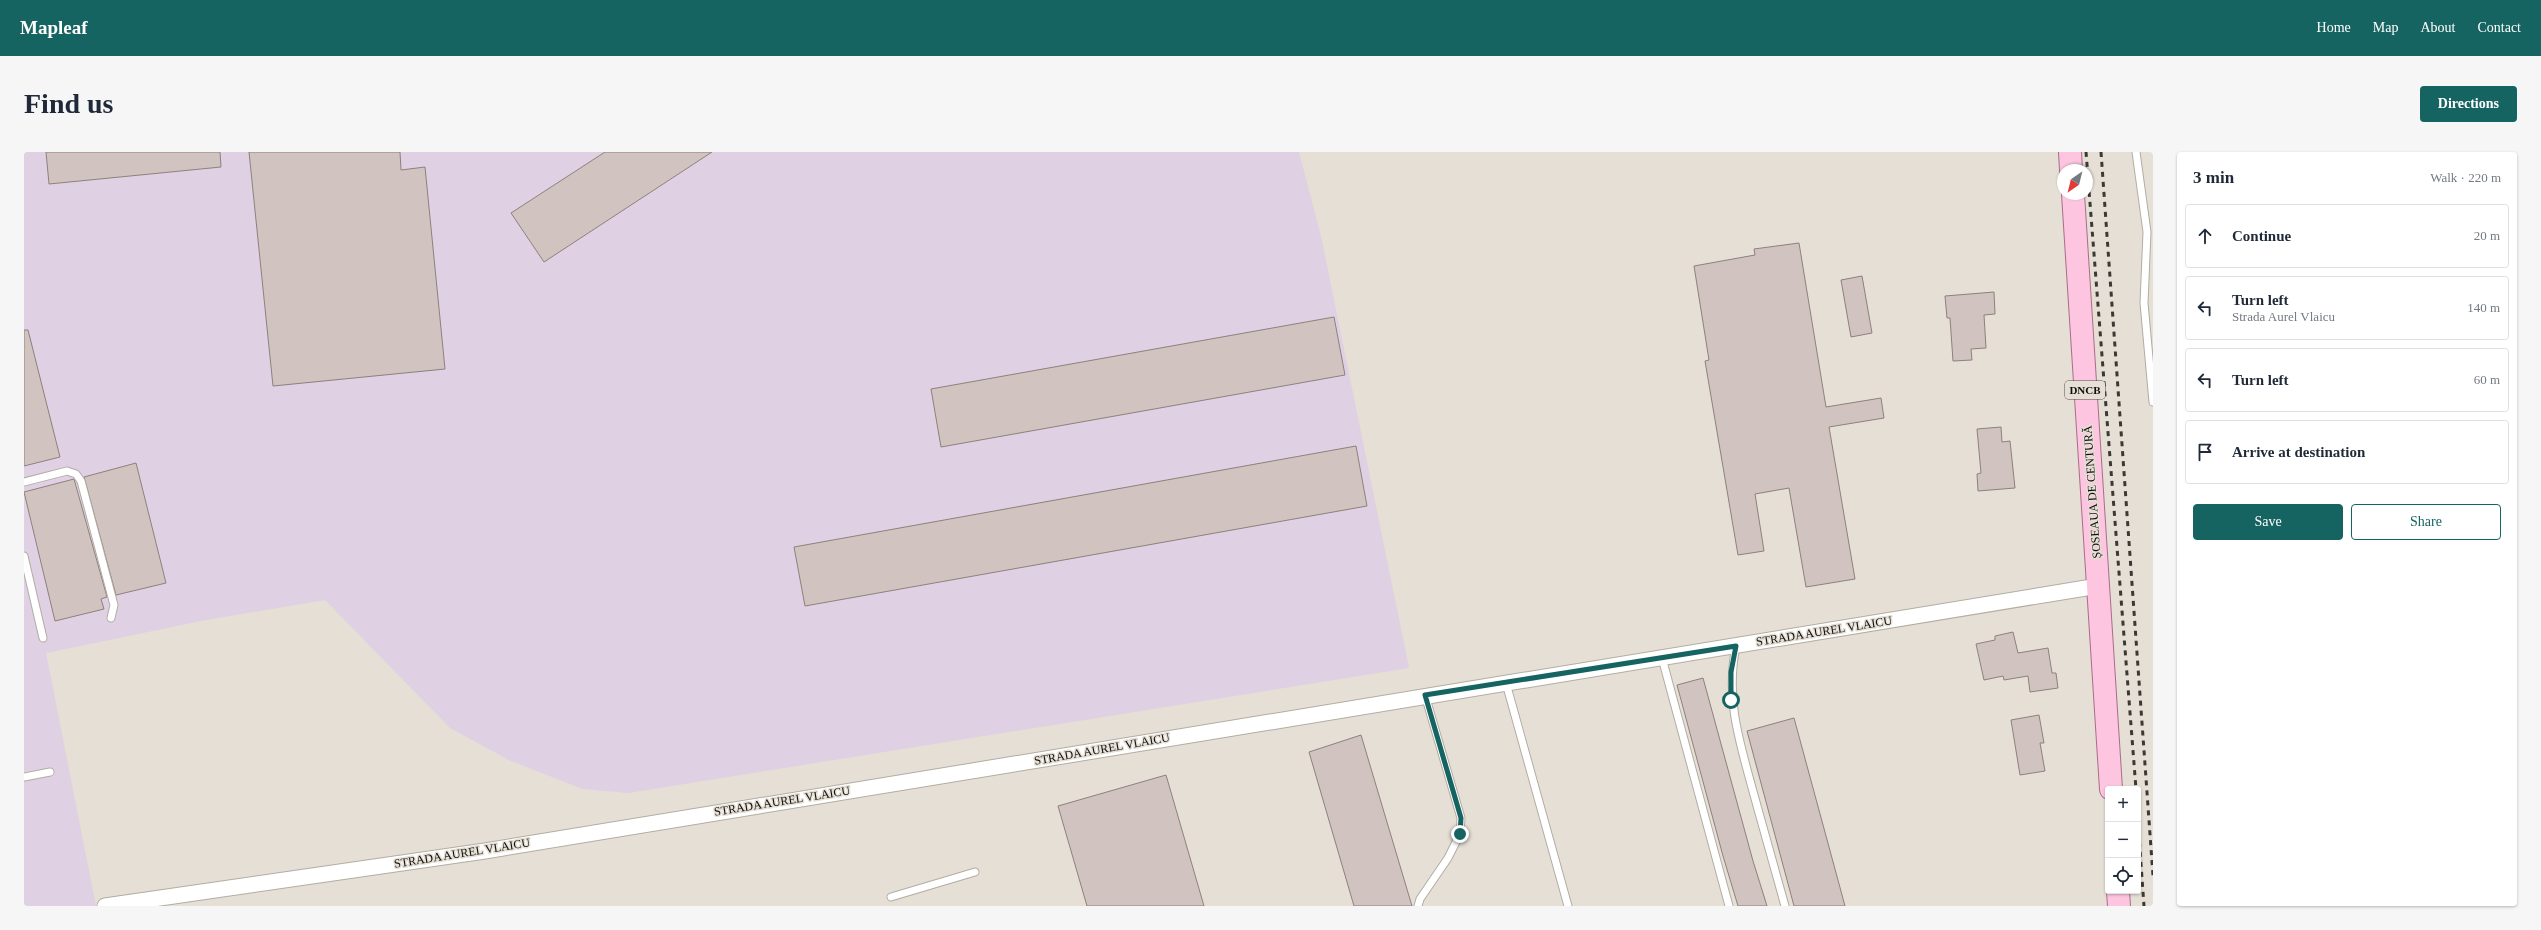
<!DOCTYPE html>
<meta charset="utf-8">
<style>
:root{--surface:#fff;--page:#f6f6f7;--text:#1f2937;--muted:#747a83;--line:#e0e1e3;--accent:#156461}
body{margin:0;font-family:Georgia,serif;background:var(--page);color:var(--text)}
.controls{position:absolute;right:12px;bottom:12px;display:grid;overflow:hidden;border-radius:4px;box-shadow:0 1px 3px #0004}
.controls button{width:36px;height:36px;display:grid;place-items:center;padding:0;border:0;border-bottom:1px solid var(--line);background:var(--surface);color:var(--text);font:20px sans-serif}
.compass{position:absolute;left:2033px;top:12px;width:36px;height:36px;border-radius:50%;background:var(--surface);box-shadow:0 1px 3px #0004;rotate:215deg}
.stop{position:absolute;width:12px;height:12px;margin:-9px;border:3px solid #156461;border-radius:50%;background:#fff}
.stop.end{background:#156461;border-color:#fff;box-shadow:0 1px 4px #0008}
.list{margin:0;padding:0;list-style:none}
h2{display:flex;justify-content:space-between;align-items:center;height:52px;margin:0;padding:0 16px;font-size:17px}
h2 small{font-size:13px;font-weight:400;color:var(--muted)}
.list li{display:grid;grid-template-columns:26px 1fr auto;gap:12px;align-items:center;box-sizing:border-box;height:64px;margin:0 8px 8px;padding:0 8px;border:1px solid var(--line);border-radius:4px}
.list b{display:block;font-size:15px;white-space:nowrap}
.list p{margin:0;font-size:13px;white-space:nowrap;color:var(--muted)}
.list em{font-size:13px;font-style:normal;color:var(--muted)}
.actions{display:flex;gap:8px;padding:12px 16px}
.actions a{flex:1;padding:9px 0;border:1px solid var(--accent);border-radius:4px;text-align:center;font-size:14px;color:var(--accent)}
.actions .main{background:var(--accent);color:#fff}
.icon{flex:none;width:22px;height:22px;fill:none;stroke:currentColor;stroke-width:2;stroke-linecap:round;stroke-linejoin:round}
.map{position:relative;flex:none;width:2129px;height:754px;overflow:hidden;border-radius:4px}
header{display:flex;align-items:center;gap:24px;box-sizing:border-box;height:56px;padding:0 20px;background:var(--accent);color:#fff}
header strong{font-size:19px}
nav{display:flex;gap:22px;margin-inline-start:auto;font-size:14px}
.intro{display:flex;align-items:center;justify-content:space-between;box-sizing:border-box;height:96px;padding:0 24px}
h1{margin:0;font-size:28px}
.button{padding:10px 18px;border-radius:4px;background:var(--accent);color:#fff;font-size:14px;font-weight:700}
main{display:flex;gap:24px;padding:0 24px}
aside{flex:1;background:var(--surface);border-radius:4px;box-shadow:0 1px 3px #0004}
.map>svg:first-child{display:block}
.industrial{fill:#dfd0e3}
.building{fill:#d1c4c0;stroke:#8d817d}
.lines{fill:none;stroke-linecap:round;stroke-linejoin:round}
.service-casing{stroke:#b2ada3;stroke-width:9}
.minor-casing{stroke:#b2ada3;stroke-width:17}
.primary-casing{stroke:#a96d88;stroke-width:24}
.service{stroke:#fff;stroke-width:7}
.minor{stroke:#fff;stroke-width:15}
.primary{stroke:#fdc5df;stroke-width:22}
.rail{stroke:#3c3934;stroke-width:3;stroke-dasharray:5 5;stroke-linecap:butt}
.route{stroke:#156461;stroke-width:5}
.labels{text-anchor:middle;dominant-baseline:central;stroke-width:3;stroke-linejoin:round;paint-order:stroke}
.shield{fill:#e5dfd5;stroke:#514d48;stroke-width:1}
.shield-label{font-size:11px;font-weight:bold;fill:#110f0c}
.street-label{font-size:12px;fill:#110f0c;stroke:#e5dfd5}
</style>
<header>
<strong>Mapleaf</strong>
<nav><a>Home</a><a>Map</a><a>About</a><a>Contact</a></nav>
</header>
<div class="intro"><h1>Find us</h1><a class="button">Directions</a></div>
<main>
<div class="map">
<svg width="2129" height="754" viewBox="0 0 2129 754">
<rect width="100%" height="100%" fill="#e5dfd5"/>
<!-- industrial -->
<path class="industrial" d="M0 0H1275L1297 84 1385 516 604 641 559 637 487 609 426 576 301 448 182 468 22 501 72 754H0Z"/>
<!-- building -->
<path class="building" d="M22 0H196L197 15 25 32Z
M225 0H376L377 18 401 15 421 217 249 234Z
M581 0H688L520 110 487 61Z
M1775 91 1802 255 1857 246 1860 266 1805 275 1831 427 1782 435 1765 336 1731 342 1740 399 1714 403 1681 209 1685 208 1670 114 1731 103 1730 97Z
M1838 124 1848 181 1827 185 1817 128Z
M1970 140 1971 162 1960 163 1962 196 1947 197 1948 208 1929 209 1926 166H1923L1921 144Z
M1310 165 1321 223 917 295 907 237Z
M0 178H4L36 305 0 314Z
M1977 275 1978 290 1986 289 1991 336 1954 339 1953 322 1957 321 1953 277Z
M1332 294 1343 354 781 454 770 395Z
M112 311 142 431 92 443 60 325Z
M50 327 83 445 77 447 80 457 31 469 0 340Z
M1989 480 1994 501 2024 496 2028 521H2032L2034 536 2006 540 2004 524 1980 528 1979 524 1960 528 1952 492 1971 488V484Z
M1679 526 1729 709 1743 754H1714L1699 704 1653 533Z
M2015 563 2020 591H2016L2021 619 1996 623 1987 568Z
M1770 566 1821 754H1770L1723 579Z
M1337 583 1388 754H1330L1285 600Z
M1142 623 1180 754H1063L1034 654Z"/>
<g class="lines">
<defs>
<path id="service" d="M2112 0 2123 80 2120 151 2129 250
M0 330 43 319 52 322 57 329 90 453 87 466
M0 404 19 486
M1712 494C1701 548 1716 591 1730 643 1740 680 1751 717 1761 754
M1638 506 1705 754
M1482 531 1544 754
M0 625 26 620
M867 745 951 720
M1394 754 1396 747 1424 706 1436 682 1437 666 1401 543"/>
<path id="minor" d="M81 754 461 699 2074 434"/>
<path id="primary" d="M2046 0 2047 18
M2049 42 2087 637
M2094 739 2095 754"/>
</defs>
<!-- service casing -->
<use href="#service" class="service-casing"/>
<!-- minor casing -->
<use href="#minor" class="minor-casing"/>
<!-- primary casing -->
<use href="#primary" class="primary-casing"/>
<!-- service -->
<use href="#service" class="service"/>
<!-- minor -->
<use href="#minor" class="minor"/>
<!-- primary -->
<use href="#primary" class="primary"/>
<!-- rail -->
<path class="rail" d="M2062 0 2112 637
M2077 0 2129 724
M2114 670 2120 754"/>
</g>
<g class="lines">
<!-- route -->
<path class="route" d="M1436 682 1437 666 1401 543 1712 494 1707 520V548"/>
</g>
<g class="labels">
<!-- shield labels -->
<rect class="shield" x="2041" y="229" width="40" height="18" rx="3"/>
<g class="shield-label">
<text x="2061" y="238">DNCB</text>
</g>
<!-- street labels -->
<g class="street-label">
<text transform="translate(2068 340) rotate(-94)">ȘOSEAUA DE CENTURĂ</text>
<text transform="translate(1800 479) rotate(-9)">STRADA AUREL VLAICU</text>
<text transform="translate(1078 597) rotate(-10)">STRADA AUREL VLAICU</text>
<text transform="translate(758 649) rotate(-9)">STRADA AUREL VLAICU</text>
<text transform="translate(438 701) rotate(-9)">STRADA AUREL VLAICU</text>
</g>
</g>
</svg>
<div class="controls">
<button>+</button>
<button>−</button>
<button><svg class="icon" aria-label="locate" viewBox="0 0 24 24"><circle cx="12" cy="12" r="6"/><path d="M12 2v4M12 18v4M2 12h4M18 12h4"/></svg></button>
</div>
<svg class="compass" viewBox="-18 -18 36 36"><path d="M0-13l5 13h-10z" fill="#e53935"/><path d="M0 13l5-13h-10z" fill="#747a83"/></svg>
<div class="stop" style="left:1707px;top:548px"></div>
<div class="stop end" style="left:1436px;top:682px"></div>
</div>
<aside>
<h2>3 min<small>Walk · 220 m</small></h2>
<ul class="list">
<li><svg class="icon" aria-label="ahead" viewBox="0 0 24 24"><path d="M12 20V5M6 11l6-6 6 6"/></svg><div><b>Continue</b></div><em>20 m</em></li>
<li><svg class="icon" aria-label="left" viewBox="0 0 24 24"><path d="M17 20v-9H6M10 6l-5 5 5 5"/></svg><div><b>Turn left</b><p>Strada Aurel Vlaicu</p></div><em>140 m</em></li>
<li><svg class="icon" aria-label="left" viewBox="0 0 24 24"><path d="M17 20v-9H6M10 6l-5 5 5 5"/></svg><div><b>Turn left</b></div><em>60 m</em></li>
<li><svg class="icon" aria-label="arrive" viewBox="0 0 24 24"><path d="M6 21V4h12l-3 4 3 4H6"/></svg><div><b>Arrive at destination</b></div></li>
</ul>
<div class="actions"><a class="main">Save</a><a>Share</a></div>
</aside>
</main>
